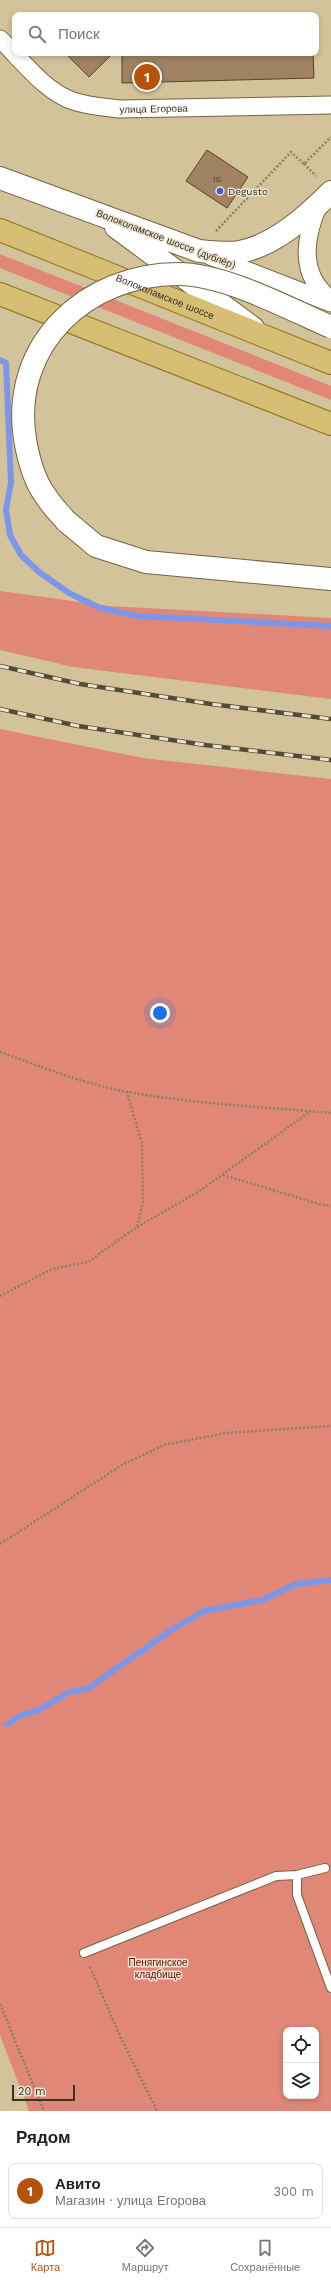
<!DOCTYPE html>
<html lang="ru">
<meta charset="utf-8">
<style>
:root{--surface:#fff;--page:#f2f2f2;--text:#222;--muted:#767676;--line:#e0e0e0;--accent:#b45309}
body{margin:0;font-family:"Work Sans",sans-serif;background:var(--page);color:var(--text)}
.controls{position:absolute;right:12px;bottom:12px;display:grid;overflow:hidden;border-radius:8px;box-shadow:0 2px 6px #0003}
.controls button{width:36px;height:36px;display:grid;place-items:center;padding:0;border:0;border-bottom:1px solid var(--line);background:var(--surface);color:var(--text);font:20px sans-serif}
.scale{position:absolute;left:12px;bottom:10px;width:63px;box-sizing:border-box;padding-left:4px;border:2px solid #393322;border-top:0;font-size:11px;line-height:14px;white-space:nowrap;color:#393322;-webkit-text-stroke:3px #ece4d0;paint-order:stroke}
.you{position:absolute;left:160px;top:1013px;width:14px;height:14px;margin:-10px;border:3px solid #fff;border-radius:50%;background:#1a73e8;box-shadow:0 0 0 6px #1a73e833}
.badge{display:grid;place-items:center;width:26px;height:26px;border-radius:50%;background:var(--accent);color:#fff;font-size:13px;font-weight:700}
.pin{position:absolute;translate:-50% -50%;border:2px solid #fff;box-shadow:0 1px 4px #0006}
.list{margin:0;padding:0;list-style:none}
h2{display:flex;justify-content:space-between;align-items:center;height:52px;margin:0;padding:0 16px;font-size:17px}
h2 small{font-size:13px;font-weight:400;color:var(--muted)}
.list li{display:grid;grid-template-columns:26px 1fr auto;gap:12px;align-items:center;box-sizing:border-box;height:56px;margin:0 8px 8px;padding:0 8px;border:1px solid var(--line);border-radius:8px}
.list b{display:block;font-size:15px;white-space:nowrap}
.list p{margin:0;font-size:13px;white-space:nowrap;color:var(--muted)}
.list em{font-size:13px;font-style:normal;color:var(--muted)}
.icon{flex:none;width:22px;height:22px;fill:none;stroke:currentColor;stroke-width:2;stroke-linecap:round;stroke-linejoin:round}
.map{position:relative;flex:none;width:331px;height:2111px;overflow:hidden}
.search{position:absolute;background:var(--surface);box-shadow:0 2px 6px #0003;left:12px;right:12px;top:12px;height:44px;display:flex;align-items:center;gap:10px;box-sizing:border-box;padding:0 14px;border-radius:8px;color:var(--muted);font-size:15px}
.sheet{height:116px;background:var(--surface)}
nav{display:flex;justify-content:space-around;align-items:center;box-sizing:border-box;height:56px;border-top:1px solid var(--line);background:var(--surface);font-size:11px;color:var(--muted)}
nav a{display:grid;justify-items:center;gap:2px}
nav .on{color:var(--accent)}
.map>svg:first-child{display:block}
.green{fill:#e18778;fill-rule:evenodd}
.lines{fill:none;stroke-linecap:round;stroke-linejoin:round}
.stream{stroke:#7d96e8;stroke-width:6}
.building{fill:#9f8363;stroke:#593f21}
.lane-casing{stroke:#73653f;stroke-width:10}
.street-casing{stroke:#73653f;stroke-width:19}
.secondary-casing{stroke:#73653f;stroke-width:24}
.primary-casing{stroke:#8d731c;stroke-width:24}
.path{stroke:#8b8062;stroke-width:2.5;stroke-dasharray:2 2;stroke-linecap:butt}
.lane{stroke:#fff;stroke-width:8}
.street{stroke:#fff;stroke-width:17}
.secondary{stroke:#fff;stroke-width:22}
.primary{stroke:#d6bf74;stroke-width:22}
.rail-casing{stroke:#534b36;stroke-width:4.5}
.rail{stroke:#ece4d0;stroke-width:3;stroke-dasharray:9;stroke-linecap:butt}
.secondary-bridge-casing{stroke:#73653f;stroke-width:24;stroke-linecap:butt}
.secondary-bridge{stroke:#fff;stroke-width:22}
.poi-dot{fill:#435bcf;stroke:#ece4d0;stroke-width:1.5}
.labels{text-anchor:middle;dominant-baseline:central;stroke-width:3;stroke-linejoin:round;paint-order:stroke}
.number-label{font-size:8px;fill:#524732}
.street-label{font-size:10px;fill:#393322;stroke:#ece4d0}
.poi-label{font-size:10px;fill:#393322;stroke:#ece4d0;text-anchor:start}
.park-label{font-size:10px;fill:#650a04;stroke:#ece4d0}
</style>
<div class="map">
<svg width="331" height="2111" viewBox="0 0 331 2111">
<rect width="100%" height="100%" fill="#d3c39a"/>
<!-- green -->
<path class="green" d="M0 254 331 386V400L0 268Z
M0 591 109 606 331 618V699L73 667 0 650Z
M0 729 143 758 331 779V2111H29L0 2035ZM286 2030H316V2096H286Z"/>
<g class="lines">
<!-- stream -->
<path class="stream" d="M0 360 6 363 11 483 6 509 10 535 21 555 39 572 69 593 100 608 138 616 331 626
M7 1724 22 1715 39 1710 69 1692 87 1689 173 1629 204 1611 262 1600 296 1584 331 1580"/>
</g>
<!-- building -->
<path class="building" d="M65 53H113L89 77Z
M122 53H313L314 78 122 83Z
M207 150 248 177 227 208 186 181Z"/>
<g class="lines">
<defs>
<path id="lane" d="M325 1868 297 1875V1895L331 1988
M84 1953 276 1876 297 1875"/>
<g id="street">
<path id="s1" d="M0 39C22 60 44 91 73 101 88 106 104 107 119 109L331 105"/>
<path d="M318 206C304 240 299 275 331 300"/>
<path d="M210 256 331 303"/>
</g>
<path id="secondary" d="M0 178 199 251C212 252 226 254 239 252 274 246 307 216 331 192
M116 227 253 328
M66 521 96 546 146 562 331 579"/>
<g id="primary">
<path id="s2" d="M0 230 331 363"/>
<path d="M0 294 331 424"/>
</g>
</defs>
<!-- lane casing -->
<use href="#lane" class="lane-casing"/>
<!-- street casing -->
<use href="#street" class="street-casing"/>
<!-- secondary casing -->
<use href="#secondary" class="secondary-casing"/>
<!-- primary casing -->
<use href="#primary" class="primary-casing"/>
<!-- path -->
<path class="path" d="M304 164 316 176
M216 231 291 152 304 164 331 137
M0 1052C42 1067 84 1084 128 1092 195 1104 263 1107 331 1113
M223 1175 319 1204 331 1206
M137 1227 198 1192 311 1111
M0 1296 52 1269 88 1262 137 1227 143 1202 142 1144 127 1092
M0 1544 122 1465 164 1445 226 1433 331 1426
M90 1967 121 2038 157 2111
M0 2004 44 2111"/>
<!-- lane -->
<use href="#lane" class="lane"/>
<!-- street -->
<use href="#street" class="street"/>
<!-- secondary -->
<use href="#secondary" class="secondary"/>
<!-- primary -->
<use href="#primary" class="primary"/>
<defs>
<path id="rail" d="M0 666 80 684 211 704 331 719
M0 709 78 726 205 745 331 760"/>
</defs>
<!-- rail casing -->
<use href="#rail" class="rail-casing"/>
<!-- rail -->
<use href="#rail" class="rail"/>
<defs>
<path id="secondary-bridge" d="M66 521C59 513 51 505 45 495 34 480 28 457 25 439 10 344 87 274 178 274 225 274 287 308 331 327"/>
</defs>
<!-- secondary-bridge casing -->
<use href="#secondary-bridge" class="secondary-bridge-casing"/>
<!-- secondary-bridge -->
<use href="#secondary-bridge" class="secondary-bridge"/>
</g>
<!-- markers -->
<circle class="poi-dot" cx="220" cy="191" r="4"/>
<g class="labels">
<!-- number labels -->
<g class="number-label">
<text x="217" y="179">1Б</text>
</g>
<!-- street labels -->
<g class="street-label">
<text stroke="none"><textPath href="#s1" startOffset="178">улица Егорова</textPath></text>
<text transform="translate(166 239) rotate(21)">Волоколамское шоссе (дублёр)</text>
<text stroke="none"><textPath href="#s2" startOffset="178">Волоколамское шоссе</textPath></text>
</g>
<!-- poi labels -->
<g class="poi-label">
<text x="228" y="191">Degusto</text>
</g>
<!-- park labels -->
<g class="park-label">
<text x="158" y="1962">Пенягинское<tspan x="158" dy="12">кладбище</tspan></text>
</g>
</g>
</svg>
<div class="controls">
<button><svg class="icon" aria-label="locate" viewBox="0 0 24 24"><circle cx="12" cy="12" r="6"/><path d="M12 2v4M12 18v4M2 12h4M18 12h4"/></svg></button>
<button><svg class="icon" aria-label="layers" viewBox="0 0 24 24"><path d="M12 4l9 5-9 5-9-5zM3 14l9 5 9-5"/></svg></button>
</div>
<div class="scale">20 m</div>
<div class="you"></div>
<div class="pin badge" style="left:147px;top:77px">1</div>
<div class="search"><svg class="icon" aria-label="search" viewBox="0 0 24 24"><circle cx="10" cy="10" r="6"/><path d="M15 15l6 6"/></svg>Поиск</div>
</div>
<section class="sheet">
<h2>Рядом<small></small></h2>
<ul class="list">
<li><span class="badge">1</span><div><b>Авито</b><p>Магазин · улица Егорова</p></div><em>300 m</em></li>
</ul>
</section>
<nav>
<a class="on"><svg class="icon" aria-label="map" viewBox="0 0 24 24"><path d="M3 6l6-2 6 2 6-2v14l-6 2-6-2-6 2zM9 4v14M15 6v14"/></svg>Карта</a>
<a><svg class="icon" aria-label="directions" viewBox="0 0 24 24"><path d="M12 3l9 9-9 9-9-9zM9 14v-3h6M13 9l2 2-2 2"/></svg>Маршрут</a>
<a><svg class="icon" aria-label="saved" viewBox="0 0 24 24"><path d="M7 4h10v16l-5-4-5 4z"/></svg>Сохранённые</a>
</nav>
